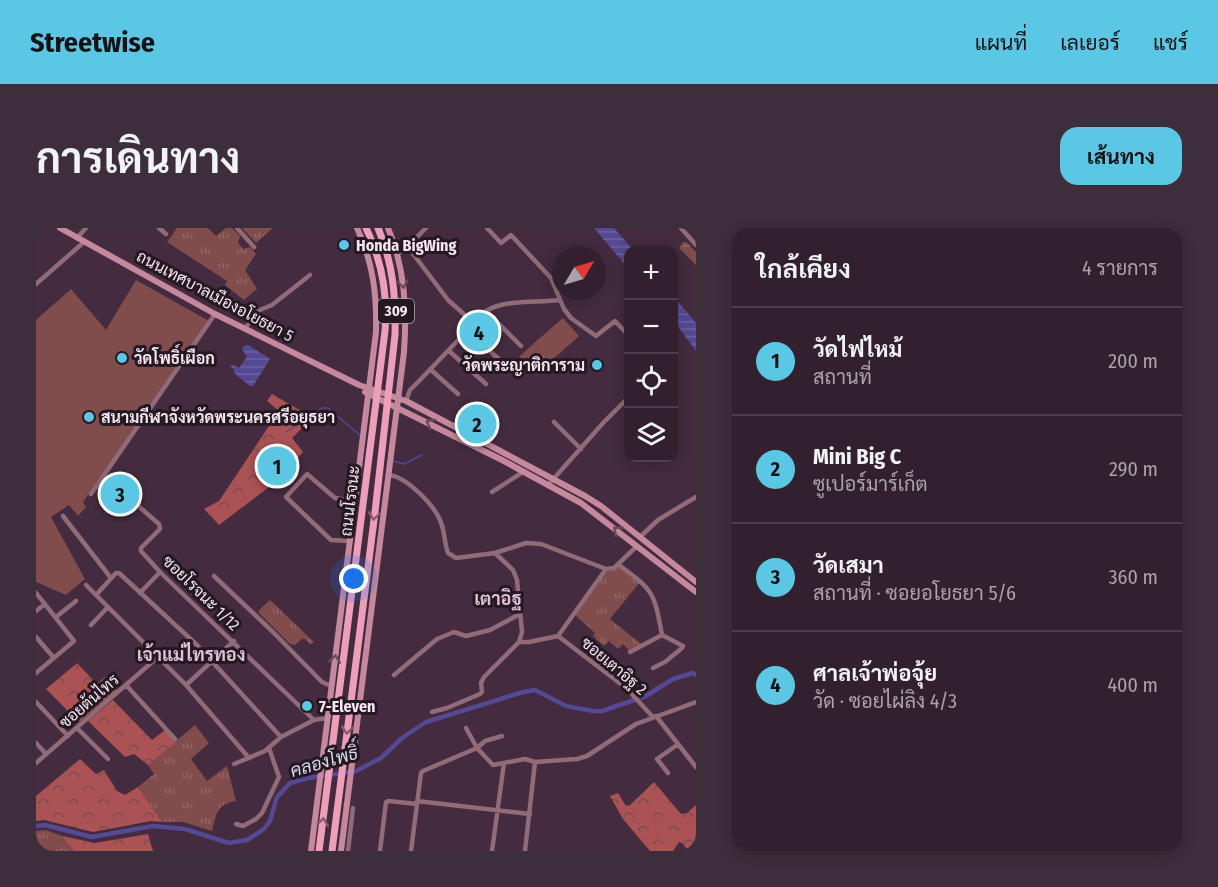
<!DOCTYPE html>
<html lang="th">
<meta charset="utf-8">
<style>
:root{--surface:#33202f;--page:#3e2d3b;--text:#f1f3f6;--muted:#a9a3aa;--line:#4e3e4b;--accent:#5ac8e5}
body{margin:0;font-family:"Fira Sans Condensed",Sarabun,sans-serif;background:var(--page);color:var(--text)}
.controls{position:absolute;right:18px;top:18px;display:grid;overflow:hidden;border-radius:12px;box-shadow:0 3px 15px #0003}
.controls button{width:54px;height:54px;display:grid;place-items:center;padding:0;border:0;border-bottom:2px solid var(--line);background:var(--surface);color:var(--text);font:30px sans-serif}
.compass{position:absolute;left:516px;top:18px;width:54px;height:54px;border-radius:50%;background:var(--surface);box-shadow:0 3px 15px #0003;rotate:52deg}
.you{position:absolute;left:318px;top:351px;width:21px;height:21px;margin:-15px;border:4px solid #fff;border-radius:50%;background:#1a73e8;box-shadow:0 0 0 9px #1a73e833}
.badge{display:grid;place-items:center;width:39px;height:39px;border-radius:50%;background:var(--accent);color:#111;font-size:20px;font-weight:700}
.pin{position:absolute;translate:-50% -50%;border:3px solid #fff;box-shadow:0 2px 6px #0006}
.list{margin:0;padding:0;list-style:none}
h2{display:flex;justify-content:space-between;align-items:center;height:78px;margin:0;padding:0 24px;font-size:26px}
h2 small{font-size:20px;font-weight:400;color:var(--muted)}
.list li{display:grid;grid-template-columns:39px 1fr auto;gap:18px;align-items:center;box-sizing:border-box;height:108px;padding:0 24px;border-top:2px solid var(--line)}
.list b{display:block;font-size:22px;white-space:nowrap}
.list p{margin:0;font-size:20px;white-space:nowrap;color:var(--muted)}
.list em{font-size:20px;font-style:normal;color:var(--muted)}
.icon{flex:none;width:33px;height:33px;fill:none;stroke:currentColor;stroke-width:2;stroke-linecap:round;stroke-linejoin:round}
.map{position:relative;flex:none;width:660px;height:623px;overflow:hidden;border-radius:18px}
header{display:flex;align-items:center;gap:36px;box-sizing:border-box;height:84px;padding:0 30px;background:var(--accent);color:#111}
header strong{font-size:28px}
nav{display:flex;gap:33px;margin-inline-start:auto;font-size:21px}
.intro{display:flex;align-items:center;justify-content:space-between;box-sizing:border-box;height:144px;padding:0 36px}
h1{margin:0;font-size:42px}
.button{padding:15px 27px;border-radius:18px;background:var(--accent);color:#111;font-size:21px;font-weight:700}
main{display:flex;gap:36px;padding:0 36px}
aside{flex:1;background:var(--surface);border-radius:18px;box-shadow:0 3px 15px #0003}
.map>svg:first-child{display:block}
.grass{fill:url(#grass-tufts)}
.forest{fill:url(#forest-crowns)}
.wetland{fill:url(#wetland-marsh)}
.park{fill:#814c4c}
.water{fill:url(#water-rules)}
.lines{fill:none;stroke-linecap:round;stroke-linejoin:round}
.stream{stroke:#544992;stroke-width:1.5}
.canal{stroke:#544992;stroke-width:4.5}
.street{stroke:#916b78;stroke-width:4.5}
.secondary{stroke:#c5889d;stroke-width:6}
.primary{stroke:#ed9fba;stroke-width:7}
.oneway{stroke:#6c4a59}
.oneway2{stroke:#885c6e}
.poi-dot{fill:#5ac8e5;stroke:#241821;stroke-width:2}
.labels{text-anchor:middle;dominant-baseline:central;stroke-width:6;stroke-linejoin:round;paint-order:stroke}
.shield{fill:#241821;stroke:#b7a8b3;stroke-width:1.5}
.shield-label{font-size:15px;font-weight:bold;fill:#f6e5f2}
.poi-label{font-size:16px;font-weight:bold;fill:#f6e5f2;stroke:#241821;text-anchor:start}
.street-label{font-size:16px;fill:#f6e5f2;stroke:#241821}
.neighbourhood-label{font-size:18px;font-weight:bold;fill:#e0c0d9;stroke:#241821}
.water-label{font-size:18px;font-style:italic;fill:#d9d8ee;stroke:#241821}
</style>
<header>
<strong>Streetwise</strong>
<nav><a>แผนที่</a><a>เลเยอร์</a><a>แชร์</a></nav>
</header>
<div class="intro"><h1>การเดินทาง</h1><a class="button">เส้นทาง</a></div>
<main>
<div class="map">
<svg width="660" height="623" viewBox="0 0 660 623">
<defs>
<pattern id="grass-tufts" width="24" height="20" patternUnits="userSpaceOnUse" patternTransform="scale(1.5)"><rect width="24" height="20" fill="#814c4c"/><path d="M3 7l-1-3M5 7V3M7 7l1-3M15 17l-1-3M17 17v-4M19 17l1-3" fill="none" stroke="#936666"/></pattern>
<pattern id="forest-crowns" width="20" height="18" patternUnits="userSpaceOnUse" patternTransform="scale(1.5)"><rect width="20" height="18" fill="#aa5254"/><path d="M2 6a3 3 0 1 1 6 0M12 15a3 3 0 1 1 6 0" fill="none" stroke="#7a4c4e"/></pattern>
<pattern id="wetland-marsh" width="20" height="14" patternUnits="userSpaceOnUse" patternTransform="scale(1.5)"><rect width="20" height="14" fill="#814c4c"/><path d="M1 5h8M5 5V1M11 12h8M15 12V8" fill="none" stroke="#936666"/></pattern>
<pattern id="water-rules" width="6" height="5" patternUnits="userSpaceOnUse" patternTransform="scale(1.5)"><rect width="6" height="5" fill="#544992"/><path d="M0 2.5h6" fill="none" stroke="#6d63a2"/></pattern>
</defs>
<rect width="100%" height="100%" fill="#442b3f"/>
<!-- grass -->
<path class="grass" d="M141 0H172L180 8 190 0H196L204 8 202 15 207 21 214 19 220 26 209 42 221 61 208 72 189 57 191 53 131 14Z
M206 0H237L220 15Z
M497 116 514 134 500 147 483 129Z
M584 339 604 354 574 391 605 416 594 423 587 416 582 421 573 413 568 418 557 408 559 405 539 387 570 344Z
M234 372 278 414 274 416 269 411H266L259 417 254 416 223 385V382Z
M159 497 173 515 155 531 171 553 191 538 200 573C180 577 181 585 176 603L147 594H126L102 559 118 546 112 537Z
M10 602 26 608 38 623H0V603Z"/>
<!-- forest -->
<path class="forest" d="M236 166 267 184 271 195 256 210 267 224 241 253 183 297 168 281 183 273 243 183 231 173Z
M41 435 61 456 69 449 81 462 43 494 10 461Z
M77 472 116 512 129 502 140 514 112 537 98 526 89 529 52 493Z
M44 531 60 546 68 542 81 563 89 567 102 559 126 594 115 593 57 604 8 592 0 593V568Z
M618 554 645 586 651 585 660 577V623H653L646 615 643 614 637 623H614L587 591 574 568 582 565 590 578 594 577Z
M112 606 117 623H38L26 608 59 615Z"/>
<!-- wetland -->
<path class="wetland" d="M647 14H650L660 24V37L643 20Z"/>
<!-- park -->
<path class="park" d="M100 52 173 93 47 274 50 279 42 288 33 277 15 289 49 351 30 367 0 354V92L35 61 70 102Z
M527 90 543 108 514 134 497 116Z"/>
<!-- water -->
<path class="water" d="M558 0H578L597 22H592V40Z
M638 69 660 95V123L638 93Z
M212 117 234 131 217 158H214L198 145V141L194 138 197 137 203 140 211 129 206 121 208 118Z"/>
<g class="lines">
<!-- stream -->
<path class="stream" d="M250 204 286 180H292L325 208
M357 233 368 236 386 227"/>
<!-- canal -->
<path class="canal" d="M0 598 9 597 56 609 117 598 149 601 193 615 211 612 228 601 234 593 241 569 254 555 272 550 320 543 345 530 366 510 390 494 487 464 499 462 530 478 557 483H566L610 468 637 451 657 445 660 447"/>
<!-- street -->
<path class="street" d="M123 0 130 6
M201 0 218 19
M451 0 465 15 475 7 515 50 528 81 535 90 560 108 579 93 592 107
M645 0 660 17
M41 10 50 0
M372 19 412 72 439 96
M361 26 368 22 390 0
M0 56 48 14
M450 83 485 118
M209 101 219 84 236 77 274 47
M432 103 468 136
M413 123 450 156
M394 141 422 166
M370 173 374 162 384 152 450 83C470 71 501 75 523 72
M518 194 545 221
M352 247C370 248 397 276 404 292 409 303 408 314 412 325L420 330 459 325 490 315 505 316 570 341 578 340 601 318
M68 248 123 296 124 301 105 320V323L124 344 278 492
M512 257 568 194 592 170
M456 264 487 244
M55 266 179 86
M27 288 75 350
M604 309 622 292 660 269
M314 313 295 312 250 269 271 246 299 270 319 273
M583 337C618 363 618 364 626 407
M178 348 237 404 286 454 295 458
M50 357 150 457 213 530
M0 365 38 413 0 445
M104 365 124 344
M60 367 80 345H83L161 417 245 509
M0 383 9 376
M20 389 40 373
M55 397 72 379
M522 408 590 460 617 489
M522 408 570 341
M0 409 18 430
M483 414H493L522 408
M594 424 626 407 647 418 646 420 629 434 617 440
M358 447 401 411 418 404 430 408 454 402 484 386
M90 457 139 511
M150 457 198 413
M0 474 32 508
M396 484 411 480 444 466 446 464 445 455 448 449 483 414 486 404 481 352 477 342 459 325
M620 488 660 539
M41 500 72 531
M430 500 441 520 449 513 466 508
M0 515 10 526
M0 535 122 429
M198 536 229 523 245 509 278 492 291 490
M632 545 621 531 641 517
M381 573 494 586
M200 596 207 598 220 591 226 585 243 549 233 520
M312 623 317 580
M344 623 350 574 352 573 381 576
M375 623 385 545 387 543 441 520 457 537 489 531 499 534 541 531 551 528 600 496 660 474
M456 623 468 535
M489 623 499 534"/>
<!-- secondary -->
<path class="secondary" d="M24 0 179 86 323 157 370 173 549 268 565 278 660 354
M329 164 466 232 545 275 660 364
M275 623 340 104C341 67 337 34 321 0
M305 623 368 124C371 81 369 40 352 0"/>
<!-- primary -->
<path class="primary" d="M283 623 349 103C352 67 346 33 330 0
M296 623 339 284 359 107C360 69 357 35 342 0"/>
</g>
<!-- one-way arrows -->
<defs><path id="oneway-chevron" d="M-2-3.5L2.5 0L-2 3.5" fill="none" stroke-width="1.6" stroke-linecap="round" stroke-linejoin="round" transform="scale(1.5)"/></defs>
<g class="oneway">
<use href="#oneway-chevron" transform="translate(367 56) rotate(81)"/>
<use href="#oneway-chevron" transform="translate(394 195) rotate(-153)"/>
<use href="#oneway-chevron" transform="translate(581 302) rotate(-141)"/>
<use href="#oneway-chevron" transform="translate(299 431) rotate(-83)"/>
</g>
<g class="oneway2">
<use href="#oneway-chevron" transform="translate(338 288) rotate(97)"/>
<use href="#oneway-chevron" transform="translate(311 502) rotate(97)"/>
<use href="#oneway-chevron" transform="translate(287 594) rotate(-82)"/>
</g>
<!-- markers -->
<g class="poi-dot">
<circle cx="308" cy="17" r="6"/>
<circle cx="86" cy="130" r="6"/>
<circle cx="561" cy="137" r="6"/>
<circle cx="53" cy="189" r="6"/>
<circle cx="271" cy="478" r="6"/>
</g>
<g class="labels">
<!-- shield labels -->
<rect class="shield" x="342" y="71" width="36" height="24" rx="4.5"/>
<g class="shield-label">
<text x="360" y="83">309</text>
</g>
<!-- poi labels -->
<g class="poi-label">
<text x="320" y="17">Honda BigWing</text>
<text x="98" y="130">วัดโพธิ์เผือก</text>
<text x="549" y="137" text-anchor="end">วัดพระญาติการาม</text>
<text x="65" y="189">สนามกีฬาจังหวัดพระนครศรีอยุธยา</text>
<text x="283" y="478">7-Eleven</text>
</g>
<!-- street labels -->
<g class="street-label">
<text transform="translate(179 68) rotate(28)">ถนนเทศบาลเมืองอโยธยา 5</text>
<text transform="translate(314 273) rotate(-83)">ถนนโรจนะ</text>
<text transform="translate(165 365) rotate(44)">ซอยโรจนะ 1/12</text>
<text transform="translate(578 438) rotate(40)">ซอยเตาอิฐ 2</text>
<text transform="translate(53 473) rotate(-41)">ซอยต้นไทร</text>
</g>
<!-- neighbourhood labels -->
<g class="neighbourhood-label">
<text x="462" y="371">เตาอิฐ</text>
<text x="155" y="427">เจ้าแม่ไทรทอง</text>
</g>
<!-- water labels -->
<g class="water-label">
<text transform="translate(288 534) rotate(-16)">คลองโพธิ์</text>
</g>
</g>
</svg>
<div class="controls">
<button>+</button>
<button>−</button>
<button><svg class="icon" aria-label="locate" viewBox="0 0 24 24"><circle cx="12" cy="12" r="6"/><path d="M12 2v4M12 18v4M2 12h4M18 12h4"/></svg></button>
<button><svg class="icon" aria-label="layers" viewBox="0 0 24 24"><path d="M12 4l9 5-9 5-9-5zM3 14l9 5 9-5"/></svg></button>
</div>
<svg class="compass" viewBox="-18 -18 36 36"><path d="M0-13l5 13h-10z" fill="#e53935"/><path d="M0 13l5-13h-10z" fill="#a9a3aa"/></svg>
<div class="you"></div>
<div class="pin badge" style="left:241px;top:238px">1</div>
<div class="pin badge" style="left:441px;top:196px">2</div>
<div class="pin badge" style="left:84px;top:266px">3</div>
<div class="pin badge" style="left:443px;top:104px">4</div>
</div>
<aside>
<h2>ใกล้เคียง<small>4 รายการ</small></h2>
<ul class="list">
<li><span class="badge">1</span><div><b>วัดไฟไหม้</b><p>สถานที่</p></div><em>200 m</em></li>
<li><span class="badge">2</span><div><b>Mini Big C</b><p>ซูเปอร์มาร์เก็ต</p></div><em>290 m</em></li>
<li><span class="badge">3</span><div><b>วัดเสมา</b><p>สถานที่ · ซอยอโยธยา 5/6</p></div><em>360 m</em></li>
<li><span class="badge">4</span><div><b>ศาลเจ้าพ่อจุ้ย</b><p>วัด · ซอยไผ่ลิง 4/3</p></div><em>400 m</em></li>
</ul>
</aside>
</main>
